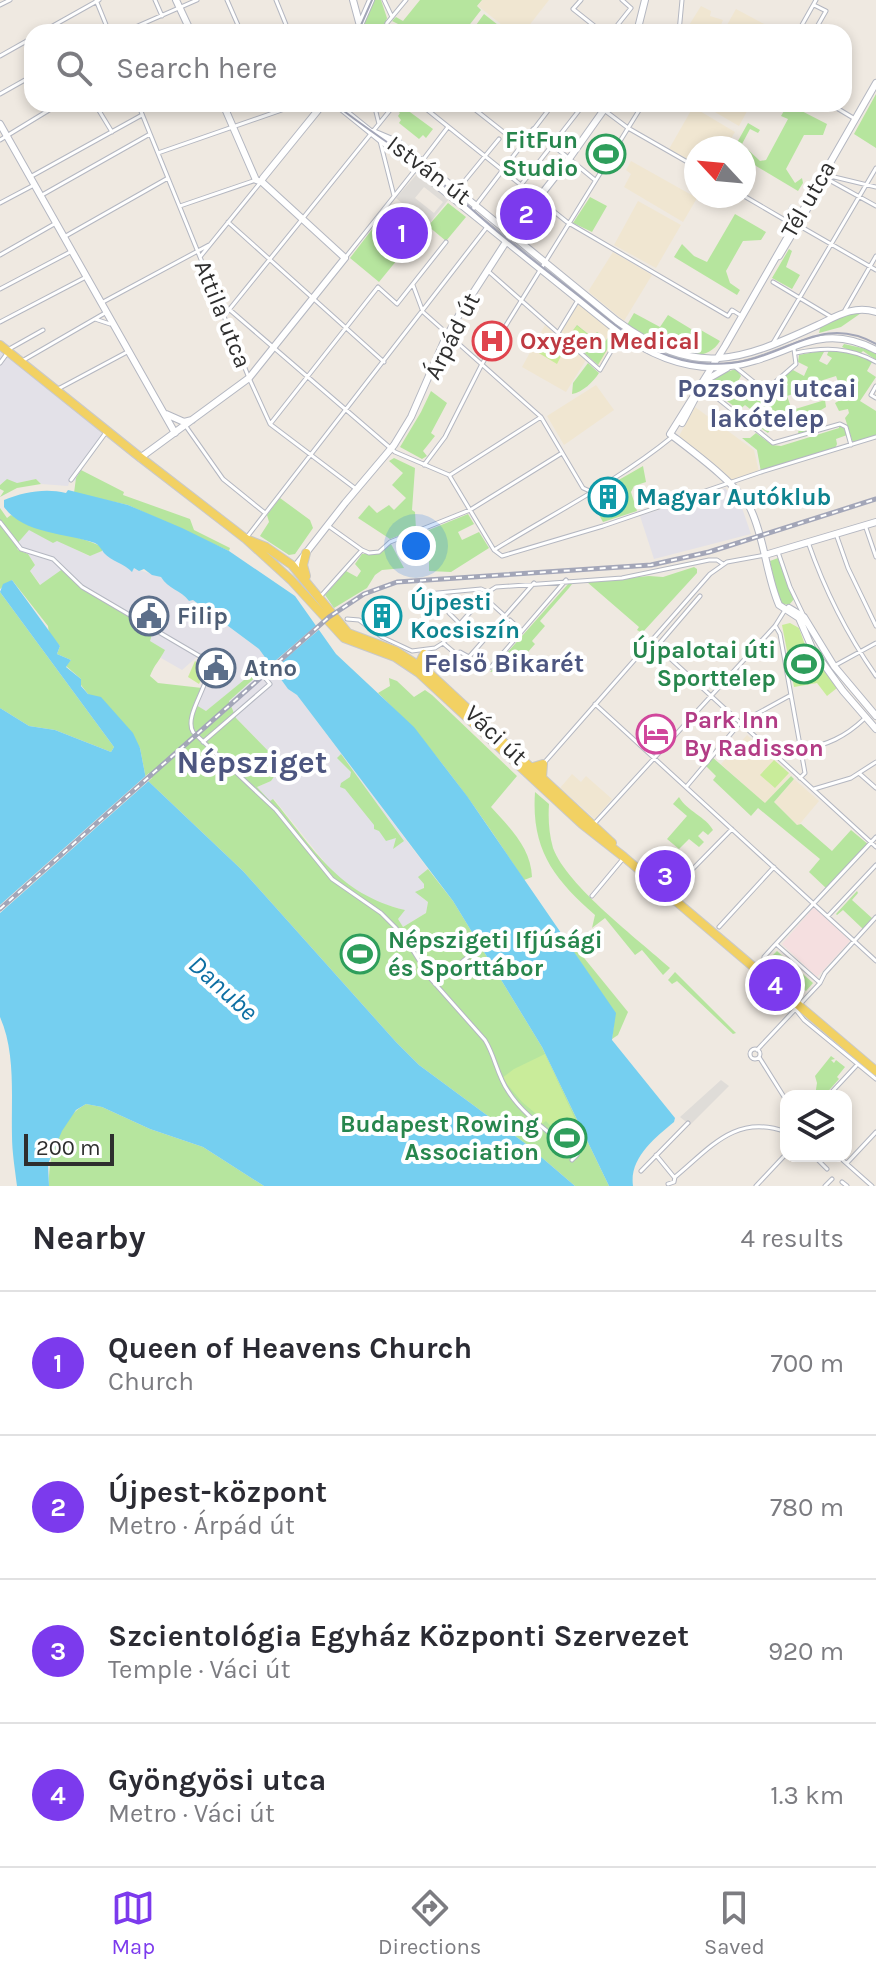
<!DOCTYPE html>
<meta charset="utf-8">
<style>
:root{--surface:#fff;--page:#f7f7f7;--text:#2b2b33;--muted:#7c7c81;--line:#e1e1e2;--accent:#7c3aed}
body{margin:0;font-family:Karla,sans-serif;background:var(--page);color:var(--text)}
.controls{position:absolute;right:24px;bottom:24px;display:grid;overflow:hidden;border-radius:16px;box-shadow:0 4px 12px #0003}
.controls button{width:72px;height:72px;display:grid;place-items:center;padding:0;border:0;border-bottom:2px solid var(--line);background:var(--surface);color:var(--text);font:40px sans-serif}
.compass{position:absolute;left:684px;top:136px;width:72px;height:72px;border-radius:50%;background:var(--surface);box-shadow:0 4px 12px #0003;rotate:296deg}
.scale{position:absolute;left:24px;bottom:20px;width:90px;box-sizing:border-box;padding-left:8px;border:4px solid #2e2e2e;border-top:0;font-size:22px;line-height:28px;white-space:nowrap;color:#2e2e2e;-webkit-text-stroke:6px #fff;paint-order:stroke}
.you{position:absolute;left:416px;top:546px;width:28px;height:28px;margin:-20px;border:6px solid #fff;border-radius:50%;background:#1a73e8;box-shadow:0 0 0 12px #1a73e833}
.badge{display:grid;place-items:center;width:52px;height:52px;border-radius:50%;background:var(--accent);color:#fff;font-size:26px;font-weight:700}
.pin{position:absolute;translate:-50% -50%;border:4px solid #fff;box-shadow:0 2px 8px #0006}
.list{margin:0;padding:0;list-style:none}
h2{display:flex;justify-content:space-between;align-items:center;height:104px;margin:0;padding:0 32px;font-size:34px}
h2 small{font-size:26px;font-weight:400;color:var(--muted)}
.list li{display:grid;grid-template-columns:52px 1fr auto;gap:24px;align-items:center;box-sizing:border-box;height:144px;padding:0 32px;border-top:2px solid var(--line)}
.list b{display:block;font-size:30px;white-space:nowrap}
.list p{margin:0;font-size:26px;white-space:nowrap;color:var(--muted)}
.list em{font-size:26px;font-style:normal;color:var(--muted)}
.icon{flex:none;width:44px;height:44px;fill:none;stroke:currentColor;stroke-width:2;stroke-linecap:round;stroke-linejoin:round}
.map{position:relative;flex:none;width:876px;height:1186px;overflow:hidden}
.search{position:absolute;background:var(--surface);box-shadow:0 4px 12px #0003;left:24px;right:24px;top:24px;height:88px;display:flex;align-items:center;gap:20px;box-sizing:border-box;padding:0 28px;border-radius:24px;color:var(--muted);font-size:30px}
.sheet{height:680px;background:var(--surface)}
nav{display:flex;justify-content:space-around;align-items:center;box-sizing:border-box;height:112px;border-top:2px solid var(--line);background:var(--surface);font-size:22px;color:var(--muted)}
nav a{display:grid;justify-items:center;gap:4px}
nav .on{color:var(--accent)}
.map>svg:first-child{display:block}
.industrial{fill:#e3e1e8}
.education{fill:#f0e6d1}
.medical{fill:#f5dfe0}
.green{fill:#b6e59e}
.pitch{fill:#c9ec9a}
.plaza{fill:#dfdcd8;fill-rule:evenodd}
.water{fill:#75cff0}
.pier{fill:#efe9e1}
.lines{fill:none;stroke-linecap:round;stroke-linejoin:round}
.street-casing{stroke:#b4b7c1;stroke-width:5}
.secondary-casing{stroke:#b4b7c1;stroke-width:8}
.primary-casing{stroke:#c9c9c9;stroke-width:10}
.street{stroke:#fff;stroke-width:3}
.secondary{stroke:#fff;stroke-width:6}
.primary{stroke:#f2d163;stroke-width:8}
.tram{stroke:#a3a6b8;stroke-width:2}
.rail-casing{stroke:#a3a6b8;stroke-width:5}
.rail{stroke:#fff;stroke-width:2;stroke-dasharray:6;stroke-linecap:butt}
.labels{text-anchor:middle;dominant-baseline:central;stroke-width:8;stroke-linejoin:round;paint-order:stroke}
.leisure-label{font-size:24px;font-weight:bold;fill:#27864d;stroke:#fff;text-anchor:end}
.street-label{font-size:24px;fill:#2e2e2e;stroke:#fff}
.health-label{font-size:24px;font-weight:bold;fill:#be3a42;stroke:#fff;text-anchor:start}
.culture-label{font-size:24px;font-weight:bold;fill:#0d838f;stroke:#fff;text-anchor:start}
.service-label{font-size:24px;font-weight:bold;fill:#4e5e75;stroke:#fff;text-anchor:start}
.hotel-label{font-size:24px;font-weight:bold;fill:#b23c85;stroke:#fff;text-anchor:start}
.neighbourhood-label{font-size:26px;font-weight:bold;fill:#4d5680;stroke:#fff}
.water-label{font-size:26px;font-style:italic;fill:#0d6fa3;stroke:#fff}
.district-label{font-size:32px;font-weight:bold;fill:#4d5680;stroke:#fff}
</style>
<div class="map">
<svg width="876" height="1186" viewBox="0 0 876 1186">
<rect width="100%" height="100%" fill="#efe9e1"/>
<!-- industrial -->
<path class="industrial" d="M0 342 110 430 76 477 77 481 70 480 68 486 41 484 36 479 17 483 5 482 0 484Z
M725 488 742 508 751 534 654 559 640 516Z
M29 529 53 543 56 540 89 556 102 551 133 568 161 577 180 590 189 601 193 600 259 649 288 689 297 695 428 869 419 877 425 884 420 896 428 902 426 913 403 927 397 919 404 910 372 901 335 875 274 799 270 802 257 787 271 781 282 765 236 718 229 701 258 675 255 672 206 711 195 705 207 673 208 666 205 660 198 656 182 670 161 658 164 650 149 641 126 611 82 587 41 585 30 571 35 565 28 554 18 549 16 545Z"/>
<!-- education -->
<path class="education" d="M482 0H549L524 32H511L478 6Z
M701 6 711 11 710 16 723 20 718 32 686 30Z
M736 9 768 26 765 32H723Z
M710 104H751L739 126 708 108Z
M693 107 735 132 725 148H696V164L669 149Z
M631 161 697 198 683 222 624 187 631 174 626 170Z
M638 201 681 225 656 268 614 245Z
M613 252 652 275 624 321 590 293 589 290Z
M579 303 618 334 599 367 560 333Z
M545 325 586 360 566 392 522 367Z
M596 385 614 410 564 445 547 416Z
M695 407 754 450 759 472 731 481 679 436Z
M747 735 791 775 765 804 721 764Z
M572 774 581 782 586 776 612 799 595 819 560 788Z
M794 779 819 801 798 826 774 802Z"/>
<!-- medical -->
<path class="medical" d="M814 907 850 941 817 977 782 944Z"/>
<!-- green -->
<path class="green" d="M373 0H381L387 18 382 32H358Z
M420 0H482L477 6 481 10 464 32 403 31 400 25 392 21 396 17 403 21Z
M484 14 507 32H495L485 24 480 27 481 32H471Z
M876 94V148L854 134Z
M399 104 433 129 426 138 423 135 419 139 399 123 401 120 398 116 400 113 395 109Z
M788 104 827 124 823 135H804L786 169 795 183 802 178 803 183 798 191 751 163 744 164V148H734L748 123 760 130 758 133 750 129 742 144 760 161 766 160 788 119 781 116Z
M590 197 607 206 592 232 573 223Z
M448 203 466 217 446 241 428 226Z
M407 208 428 225 403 255 398 252 393 253 392 246 383 239Z
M387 210 396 218 377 243 397 260 379 282 350 258Z
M735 214 766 232 761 240 743 241 726 271 730 283 740 290 737 295 674 257 682 244 694 256 707 262Z
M789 249 792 251 786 267 800 275 792 289 772 278Z
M855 311H864L841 327 819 333 821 325Z
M634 313 660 327 668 315 696 332 699 329 720 341C700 374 650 340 627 325Z
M577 325 592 337 597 332 600 334 596 340 604 343 610 335 614 338 598 365 571 341V333Z
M844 344 876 351V360L863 351 859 355 872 362 867 371 876 377 860 401 876 411V436L853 443 845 418 849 413 848 409 839 411 835 403 844 398 836 376 801 387 802 391 787 396 792 410 825 400 826 407 811 416 803 426 807 432 798 434 799 428 792 422 786 430 776 422 768 433 759 427 764 420 745 405 739 410 707 386 720 374 736 369 741 376 737 383 756 399 773 385 784 391 788 384 779 378 793 370 804 376 808 367 798 362 799 355 825 350 819 361 827 365 832 358 827 355 829 350 851 351 842 347Z
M588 363 599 373C593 382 583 392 572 394L573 383Z
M431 391 447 403 431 433 435 436 423 451 427 456 422 459 400 447 421 412Z
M839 426 844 428 847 435 836 439 837 444 834 451 761 472 757 450 742 438H750L756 433 772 445 781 446 839 428Z
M394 458 415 468 412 510 415 512 416 529 390 539 358 518 369 505 377 513 389 505 394 510 406 498 392 485 403 473 389 461Z
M643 466 646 482 634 486 631 492 637 511 603 522 589 497Z
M81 470 124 492 123 495 190 519 194 530 230 548 229 551 128 505 74 493 76 478Z
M7 479 17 483 36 479 41 484 17 488 0 497 4 491 0 489V485Z
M280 498 310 520 313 528 295 554 289 555 260 536 269 522 267 515Z
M0 508 7 518 11 515C40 533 73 532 102 547V551L90 556 57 541 53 543 29 530 16 545 18 550 28 554 35 565 30 571 40 585 64 568 82 587 154 628 150 641 165 650C160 660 154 665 150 676L158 683 202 688 196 705 206 711 255 671 258 675 229 701 236 718 282 765 271 781 257 787 270 801 273 799C314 849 338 894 405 910L398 919 403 927 426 913 428 902 415 892 424 888V884L418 877 428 869 453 901 542 1047 609 1186H575L526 1144 419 1065 396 1042 243 871 146 779 140 748 88 694 81 685V679L66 666 71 660 57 654 60 646 49 633 48 626 12 580 0 589Z
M468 514 474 524 458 532 462 540 479 532 489 548 451 572 429 571V545L424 532Z
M391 544 404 568 382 570 375 575 367 588 334 608 325 595 346 571 357 577 361 571 355 564 362 554H379Z
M778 558 794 599 789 605 779 603 770 561Z
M694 567 697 569V573L642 633 637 630 639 627 587 582 649 576 663 577Z
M569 583 572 584 569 588 540 621 545 626 532 641 535 644 513 669 490 672Z
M0 592 114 747 111 752 55 730 29 726 0 708Z
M389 678 397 681 414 697 425 690 432 695 517 776 491 807C510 828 531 848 532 877L524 880C479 812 437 749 378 693L390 686Z
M341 754 404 841 393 849 396 838 386 841 379 831 374 829V825L345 789 340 787 341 783 350 777 351 772 337 758Z
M712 757 765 803 791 776 794 779 774 802 797 825 801 824 832 851 851 830 869 845 827 889 809 872 820 859 758 808 751 816 713 780 716 776 705 765Z
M535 792 549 804C548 819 549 834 553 848 567 886 639 940 670 968L663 975 642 950 635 955 605 918 592 928 595 915C554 879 531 850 535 792Z
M679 797C687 811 706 817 713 830L708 835 703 831 698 836 704 842 699 847 689 839 679 849 667 839 687 816 673 804Z
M857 891 858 893 852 900 873 919 863 929 843 910 837 915 836 914Z
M562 935 576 948 628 1012 618 1035 612 1039 615 1013Z
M777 951 813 983 806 991 802 988 800 991 788 981 791 972 777 963 778 959 773 955Z
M675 972 736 1033 733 1034 677 981 672 984 668 980Z
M831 1056 835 1059 831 1060 834 1063 836 1060 845 1067 837 1077 839 1079 824 1096H815L817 1083 815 1076Z
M86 1104 102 1107 150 1129 203 1147 264 1186H49C48 1157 58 1119 86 1104Z"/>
<!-- pitch -->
<path class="pitch" d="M577 326 598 343 589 353 571 334Z
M545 339 572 354 571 357 563 352 557 364 537 352Z
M790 623 799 628 805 645 837 688 827 696 817 683 794 687 782 625Z
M195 661 206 670 199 684 188 677Z
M774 760 789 773 775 788 760 775Z
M363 939 376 953 357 970 345 956Z
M545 1054 584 1138 568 1145 546 1121 542 1124 538 1121 541 1118 522 1102 502 1078 514 1069Z"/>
<!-- plaza -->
<path class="plaza" d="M417 174 449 199 428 225 396 198ZM424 187 443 202 434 213 415 198Z
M721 1080 729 1086 690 1125 680 1117Z"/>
<!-- water -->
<path class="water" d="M68 490 128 505 182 528 229 551 295 596 336 654 414 727 467 796 616 1013 612 1040 675 1118 674 1122C655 1138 629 1158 633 1186H609L542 1047 453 901 297 695 288 689 259 649 193 600 189 601C181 590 168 589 161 577L152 575 144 569 139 571 134 568 132 572C125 564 111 561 104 553 101 549 99 545 95 543 66 533 23 534 4 507V500C24 492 45 488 66 493Z
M12 580 60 646 57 654 71 660 66 667 81 679V686L88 694 101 697 133 733 140 748 146 779 243 871 396 1042 419 1065 526 1144 575 1186H264L203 1147 150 1129 102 1107 86 1104 76 1110 62 1131 48 1164 49 1186H17C15 1169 12 1152 12 1136 11 1097 16 1053 0 1017V708L29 726 55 730 111 752 114 747 0 592 3 584Z"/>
<!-- pier -->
<path class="pier" d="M319 623 322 627 270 672 267 668Z
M149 773 152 778 0 913V905Z"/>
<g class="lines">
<defs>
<path id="street" d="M96 0 109 32
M155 0 162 16
M227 0 241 32
M276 0 289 32
M384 0 392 17
M581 0 573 9 602 32
M622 0 631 8
M0 5 10 0
M814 5 826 11 814 32
M42 32 99 0
M124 32 197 0
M342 32 360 26
M384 32 387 23 406 0
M612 32 631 8
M679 32 682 0
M798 32 816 0
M0 56 32 38
M0 94 32 76
M95 104 112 132
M138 104 249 378 270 424 356 489
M374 104 379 124
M420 104 567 222 728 316 732 310 740 315
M468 104 520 145
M596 104 628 128 696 167
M830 104 855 119
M533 129 595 180
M0 140 59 104
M380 141 394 196
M158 153 299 104
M422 161 448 127
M826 175 829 180 876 206
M826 175 876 187
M30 177 142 115
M521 185 584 104
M458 189 499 139
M42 195 150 134
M744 196 785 220 792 207 801 212
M0 203 34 185
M180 206 256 180
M470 213 553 104
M228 222 384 362
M798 225 876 270
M64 237 168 178
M0 255 56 223
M200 257 260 183
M345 258 415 170
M488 271 600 370 621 334
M773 282 833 318
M413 285 423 312 541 417 583 488 592 492
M0 289 72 251
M103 302 209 245
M230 310 395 452 449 475 494 550 502 556 603 526 761 472 876 437
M845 310 876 256
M224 316 395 104
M95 319 110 324
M0 322 86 277
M558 333 578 300
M773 343 876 168
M796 353C824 347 850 347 876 362
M22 361 105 313
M0 363 11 348 43 330
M734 366 765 391 796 364 794 349
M701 385 773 443 840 424 846 427 851 445
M876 386 871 395 876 398
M58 389 129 351
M271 423 378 287 397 304 446 242
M185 425 223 479 265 513
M424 465 445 437 482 364 643 104
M450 475 541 417
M71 480 107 431
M0 522 21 549 53 559 82 587 208 661C213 683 183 714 193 732L276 810 332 879 381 913 395 927 407 941 430 978 485 1040C495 1056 497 1075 508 1091 524 1117 554 1135 577 1155L572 1160
M327 525 362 550 369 553 379 552 390 542 470 510 562 453
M865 525 876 557
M836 534 848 568 876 626
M247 537 487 227
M808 542C825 591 846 633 876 676
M494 550C554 513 618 481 672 437
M778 552 790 587 803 614
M427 594 481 589 488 592
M441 594 449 613 460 624
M320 597 362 550
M484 597 505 616
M347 619 359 620 382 637 412 651 435 648 443 643 488 592 496 587 622 578 709 560H717L723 564
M510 620 522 631
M776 627 780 634 805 773 800 778
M651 641 876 847
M443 643 456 654 460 652 469 657 534 583
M658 645 700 596
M834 666 876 643
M491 667 566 580
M595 704 876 961
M203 742 270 684 258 669
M801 750C827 745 845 737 864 719
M544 763 710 574 727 562 765 555
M860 774 876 788
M687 786 740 723 791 695
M814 789 851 778 876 762
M593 825 775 626 785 610
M674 888 732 829
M592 896 622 860
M828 916 876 865
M719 927 774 867
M776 944 820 983
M763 964 764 957 773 947 876 837
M435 984 474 952 468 943
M796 1010 804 1020 876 1079
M750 1054a5 5 0 1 1 10 0a5 5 0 1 1-10 0Z
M757 1050 820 983 825 973 876 917
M759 1057 786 1100
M828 1096 856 1066
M656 1155 674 1177
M814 1156 827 1169
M838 1156 872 1186
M847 1163 876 1132
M641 1171 688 1123
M842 1182 847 1186
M668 1184 674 1182 675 1177C710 1148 736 1113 786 1132
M756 1186 786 1154
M825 1186 832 1179"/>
<path id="secondary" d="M176 0 191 32
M353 0 360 26
M357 32 371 0
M637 32 645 0
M876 83 725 346 670 434C692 451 740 486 751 510 765 540 766 575 779 605L799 618 812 648 843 691 876 729
M223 104 256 180 262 182
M336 104 616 330C656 360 703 377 754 361 800 347 826 324 876 350
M0 124 175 433
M373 132 399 143 617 321C695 378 738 362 818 325 837 316 854 305 876 312
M263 178 323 104
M802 218 814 197
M779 256 794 231
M706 380 727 368
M166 414 184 422 192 420
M682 423 701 387
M140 458 249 378 345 258 262 182
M765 555 876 522
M295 567 345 503 394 445 411 417 445 339 462 310 515 228 569 159 608 104
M789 608 804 617 834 666 876 716"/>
<path id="primary" d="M0 345 136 454 246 539 291 580 344 638 395 657 419 673 582 824 624 857 876 1071
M246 539 266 547 292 565 348 633 396 651 427 671 612 843
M306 553 303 565 306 576
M417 668 424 654
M527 769 543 764 542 778"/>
</defs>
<!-- street casing -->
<use href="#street" class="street-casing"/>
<!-- secondary casing -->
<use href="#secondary" class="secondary-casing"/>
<!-- primary casing -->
<use href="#primary" class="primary-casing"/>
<!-- street -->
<use href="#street" class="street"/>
<!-- secondary -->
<use href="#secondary" class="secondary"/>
<!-- primary -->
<use href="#primary" class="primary"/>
<!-- tram -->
<path class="tram" d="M358 32 372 0
M335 104C367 130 401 150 433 176 456 194 476 214 498 232 525 254 552 275 579 296 611 322 641 350 682 360 704 365 727 365 748 360 794 349 827 316 876 344"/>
<defs>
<path id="rail" d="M0 909 329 617 364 594 397 582 651 565 709 552 876 499"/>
</defs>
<!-- rail casing -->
<use href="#rail" class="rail-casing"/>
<!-- rail -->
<use href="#rail" class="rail"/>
</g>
<!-- icons -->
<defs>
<symbol id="stadium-ring" viewBox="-11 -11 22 22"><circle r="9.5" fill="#fff" stroke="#2e9e5b" stroke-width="1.5"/><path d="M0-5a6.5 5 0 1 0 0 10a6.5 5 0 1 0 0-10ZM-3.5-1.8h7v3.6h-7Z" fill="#2e9e5b"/></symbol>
<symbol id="hospital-ring" viewBox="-11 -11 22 22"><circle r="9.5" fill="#fff" stroke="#e0444e" stroke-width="1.5"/><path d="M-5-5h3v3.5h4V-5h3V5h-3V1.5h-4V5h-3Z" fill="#e0444e"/></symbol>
<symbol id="building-ring" viewBox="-11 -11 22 22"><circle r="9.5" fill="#fff" stroke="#0f9aa8" stroke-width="1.5"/><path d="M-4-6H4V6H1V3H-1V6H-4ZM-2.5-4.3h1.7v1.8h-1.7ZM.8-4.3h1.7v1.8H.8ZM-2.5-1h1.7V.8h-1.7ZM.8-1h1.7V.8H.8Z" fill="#0f9aa8"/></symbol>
<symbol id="civic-ring" viewBox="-11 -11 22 22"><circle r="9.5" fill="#fff" stroke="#5c6f8a" stroke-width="1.5"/><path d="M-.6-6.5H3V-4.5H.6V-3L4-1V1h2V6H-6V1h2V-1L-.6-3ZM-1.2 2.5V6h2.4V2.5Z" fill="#5c6f8a"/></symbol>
<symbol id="hotel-ring" viewBox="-11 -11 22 22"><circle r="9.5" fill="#fff" stroke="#d1479c" stroke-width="1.5"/><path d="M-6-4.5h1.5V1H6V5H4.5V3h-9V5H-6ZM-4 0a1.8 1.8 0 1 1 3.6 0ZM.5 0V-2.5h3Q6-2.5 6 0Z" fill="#d1479c"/></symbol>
</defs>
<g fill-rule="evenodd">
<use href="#stadium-ring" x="584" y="132" width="44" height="44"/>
<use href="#hospital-ring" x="470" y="319" width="44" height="44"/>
<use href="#building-ring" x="586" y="475" width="44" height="44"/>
<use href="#civic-ring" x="127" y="594" width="44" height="44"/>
<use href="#building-ring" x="360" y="594" width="44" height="44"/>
<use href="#stadium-ring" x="782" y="642" width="44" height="44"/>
<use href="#civic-ring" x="194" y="646" width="44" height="44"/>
<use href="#hotel-ring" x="634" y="712" width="44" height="44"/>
<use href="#stadium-ring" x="338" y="932" width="44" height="44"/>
<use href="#stadium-ring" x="545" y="1116" width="44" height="44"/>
</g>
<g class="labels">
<!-- leisure labels -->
<g class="leisure-label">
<text x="578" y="140">FitFun<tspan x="578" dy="28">Studio</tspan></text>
<text x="776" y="650">Újpalotai úti<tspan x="776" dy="28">Sporttelep</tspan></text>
<text x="388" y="940" text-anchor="start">Népszigeti Ifjúsági<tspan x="388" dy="28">és Sporttábor</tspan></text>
<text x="539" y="1124">Budapest Rowing<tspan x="539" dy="28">Association</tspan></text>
</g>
<!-- street labels -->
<g class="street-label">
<text transform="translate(429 170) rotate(37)">István út</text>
<text transform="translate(808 199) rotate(-60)">Tél utca</text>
<text transform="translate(223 314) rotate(68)">Attila utca</text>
<text transform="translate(452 336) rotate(-63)">Árpád út</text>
<text transform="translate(496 735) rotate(43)">Váci út</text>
</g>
<!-- health labels -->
<g class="health-label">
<text x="520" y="341">Oxygen Medical</text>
</g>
<!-- culture labels -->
<g class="culture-label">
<text x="636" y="497">Magyar Autóklub</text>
<text x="410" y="602">Újpesti<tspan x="410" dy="28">Kocsiszín</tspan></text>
</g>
<!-- service labels -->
<g class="service-label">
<text x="177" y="616">Filip</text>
<text x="244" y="668">Atno</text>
</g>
<!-- hotel labels -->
<g class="hotel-label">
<text x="684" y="720">Park Inn<tspan x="684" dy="28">By Radisson</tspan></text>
</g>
<!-- neighbourhood labels -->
<g class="neighbourhood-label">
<text x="767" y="388">Pozsonyi utcai<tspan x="767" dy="30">lakótelep</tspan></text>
<text x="504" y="663">Felső Bikarét</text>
</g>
<!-- water labels -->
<g class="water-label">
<text transform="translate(223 988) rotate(42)">Danube</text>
</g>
<!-- district labels -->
<g class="district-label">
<text x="252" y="762">Népsziget</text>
</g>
</g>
</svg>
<div class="controls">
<button><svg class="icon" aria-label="layers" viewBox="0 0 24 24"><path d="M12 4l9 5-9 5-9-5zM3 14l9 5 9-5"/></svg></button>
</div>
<svg class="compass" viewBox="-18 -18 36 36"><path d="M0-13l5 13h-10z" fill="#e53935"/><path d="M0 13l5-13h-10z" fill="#7c7c81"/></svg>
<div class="scale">200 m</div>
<div class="you"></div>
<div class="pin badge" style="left:402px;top:233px">1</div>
<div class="pin badge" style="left:526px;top:214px">2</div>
<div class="pin badge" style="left:665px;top:876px">3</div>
<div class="pin badge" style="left:775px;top:985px">4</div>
<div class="search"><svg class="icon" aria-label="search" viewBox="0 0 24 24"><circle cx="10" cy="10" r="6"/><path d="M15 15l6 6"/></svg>Search here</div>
</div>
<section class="sheet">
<h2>Nearby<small>4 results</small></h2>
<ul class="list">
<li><span class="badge">1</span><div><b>Queen of Heavens Church</b><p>Church</p></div><em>700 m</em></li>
<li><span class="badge">2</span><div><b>Újpest-központ</b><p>Metro · Árpád út</p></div><em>780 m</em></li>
<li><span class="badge">3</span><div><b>Szcientológia Egyház Központi Szervezet</b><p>Temple · Váci út</p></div><em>920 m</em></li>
<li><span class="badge">4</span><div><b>Gyöngyösi utca</b><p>Metro · Váci út</p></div><em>1.3 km</em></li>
</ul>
</section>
<nav>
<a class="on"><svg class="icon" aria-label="map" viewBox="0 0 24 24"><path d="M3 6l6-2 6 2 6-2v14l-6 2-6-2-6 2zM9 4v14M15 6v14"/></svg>Map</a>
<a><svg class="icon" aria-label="directions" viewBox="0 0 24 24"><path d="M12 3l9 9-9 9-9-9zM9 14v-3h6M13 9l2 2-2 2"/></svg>Directions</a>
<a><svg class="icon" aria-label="saved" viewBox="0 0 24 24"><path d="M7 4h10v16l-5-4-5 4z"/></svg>Saved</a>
</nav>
